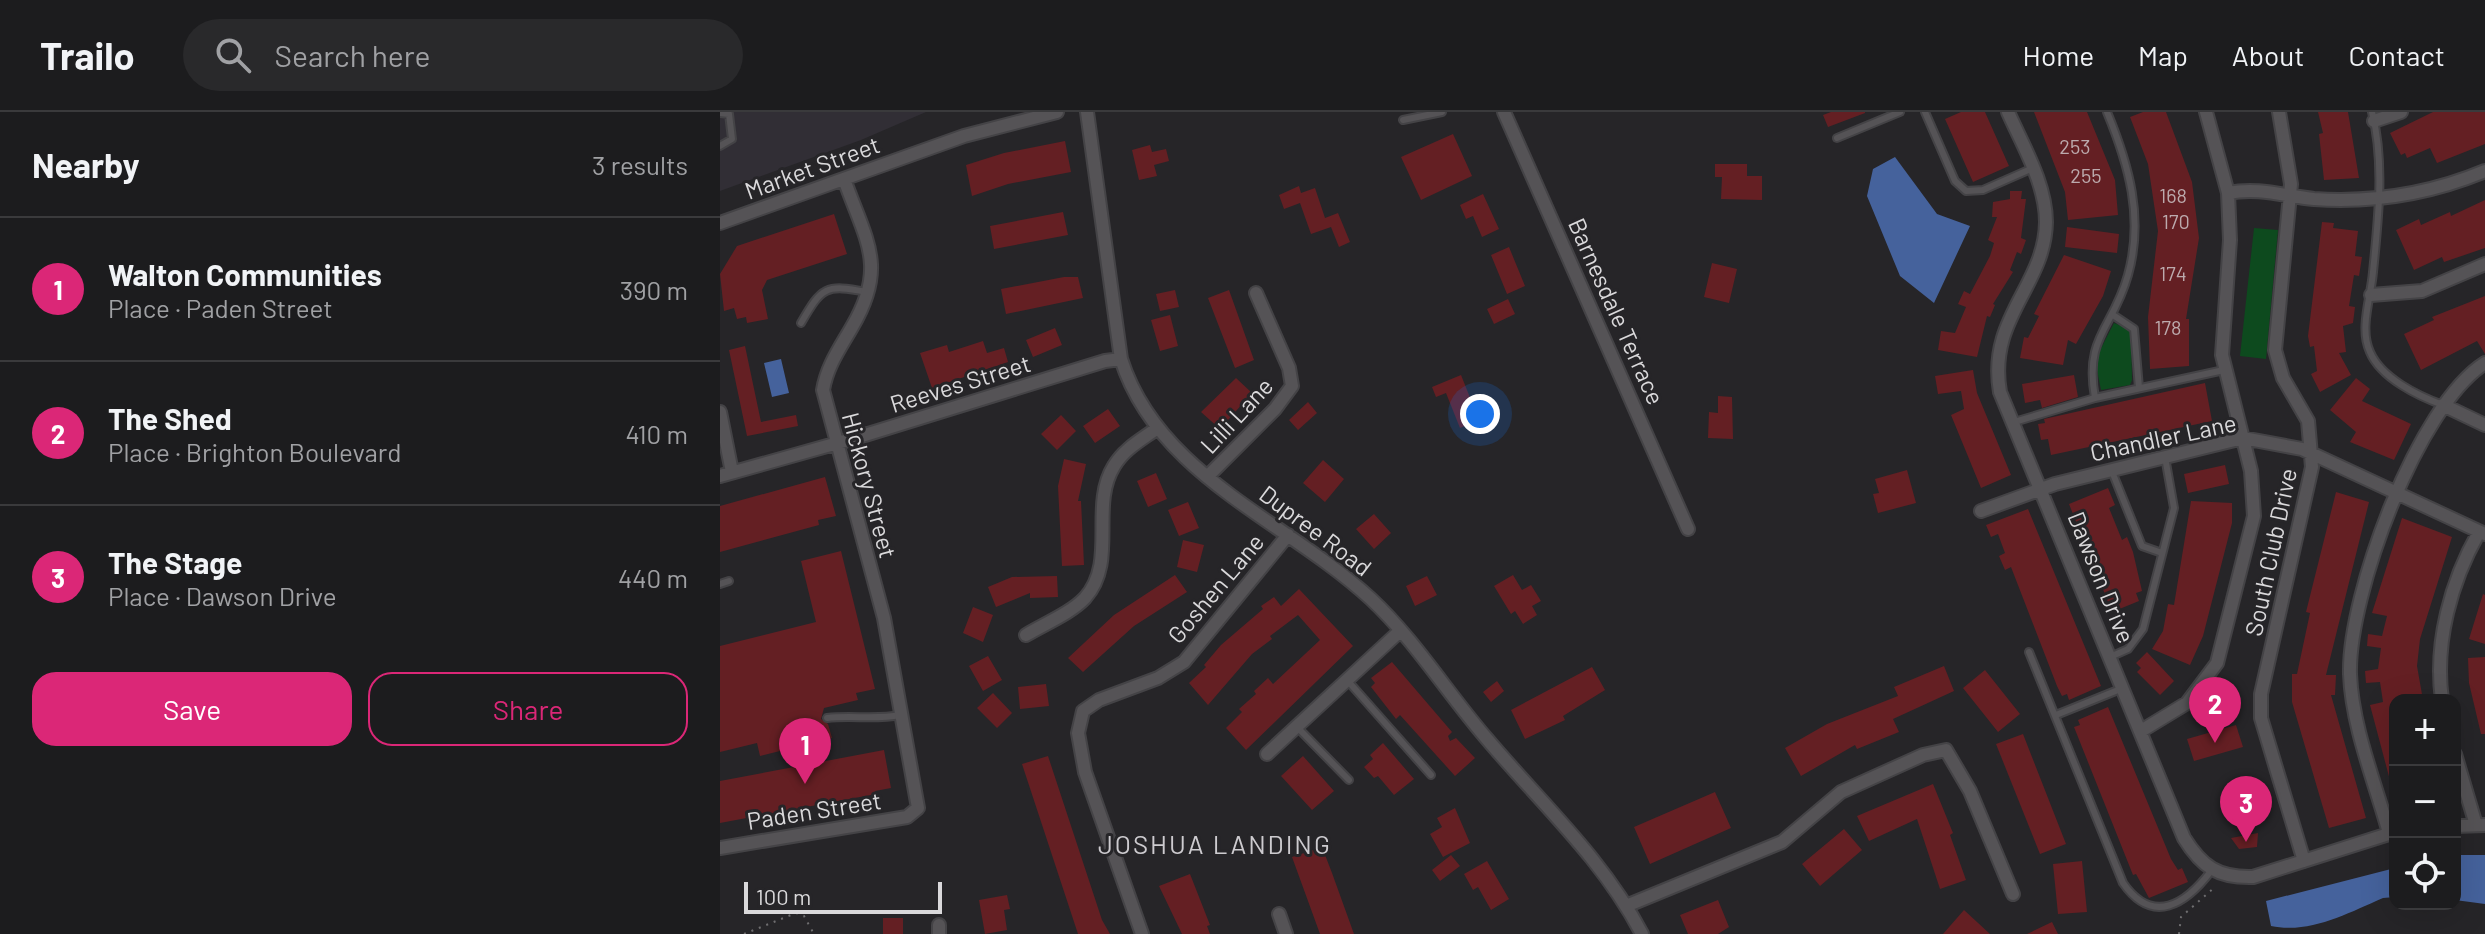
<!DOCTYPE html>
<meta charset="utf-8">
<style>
:root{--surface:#1c1c1e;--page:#29292b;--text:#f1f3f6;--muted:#a0a1a4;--line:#3a3a3c;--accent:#db2777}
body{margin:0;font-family:Barlow,sans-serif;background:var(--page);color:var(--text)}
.controls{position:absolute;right:24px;bottom:24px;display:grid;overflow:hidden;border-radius:16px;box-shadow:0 8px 32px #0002}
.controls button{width:72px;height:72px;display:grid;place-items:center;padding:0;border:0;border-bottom:2px solid var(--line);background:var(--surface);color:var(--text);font:40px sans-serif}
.scale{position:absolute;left:24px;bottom:20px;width:198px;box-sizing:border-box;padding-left:8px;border:4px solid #dad9db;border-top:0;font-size:22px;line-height:28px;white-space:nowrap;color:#dad9db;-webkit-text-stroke:6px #262528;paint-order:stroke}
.you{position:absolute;left:760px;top:302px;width:28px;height:28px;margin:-20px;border:6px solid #fff;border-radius:50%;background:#1a73e8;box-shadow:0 0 0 12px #1a73e833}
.badge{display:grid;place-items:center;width:52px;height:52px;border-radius:50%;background:var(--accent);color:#fff;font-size:26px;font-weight:700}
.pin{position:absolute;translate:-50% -66px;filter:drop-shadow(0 2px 4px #0008)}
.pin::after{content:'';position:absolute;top:42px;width:28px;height:24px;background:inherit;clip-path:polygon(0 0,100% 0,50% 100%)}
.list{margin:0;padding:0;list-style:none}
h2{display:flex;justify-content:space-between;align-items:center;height:104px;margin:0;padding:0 32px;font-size:34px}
h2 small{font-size:26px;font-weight:400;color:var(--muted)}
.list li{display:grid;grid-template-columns:52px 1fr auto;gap:24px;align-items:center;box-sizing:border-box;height:144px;padding:0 32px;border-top:2px solid var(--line)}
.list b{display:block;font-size:30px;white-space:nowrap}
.list p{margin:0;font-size:26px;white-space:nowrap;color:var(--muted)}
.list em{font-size:26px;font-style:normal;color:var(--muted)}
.actions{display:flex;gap:16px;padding:24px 32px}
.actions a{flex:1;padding:18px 0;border:2px solid var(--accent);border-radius:24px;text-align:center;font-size:28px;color:var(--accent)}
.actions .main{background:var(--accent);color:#fff}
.icon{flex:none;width:44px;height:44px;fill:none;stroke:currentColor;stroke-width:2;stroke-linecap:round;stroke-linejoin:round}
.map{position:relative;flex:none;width:1765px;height:822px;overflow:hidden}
header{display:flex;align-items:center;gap:48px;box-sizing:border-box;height:112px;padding:0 40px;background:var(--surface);border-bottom:2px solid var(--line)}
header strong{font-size:38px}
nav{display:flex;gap:44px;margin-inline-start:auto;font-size:28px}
.search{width:560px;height:72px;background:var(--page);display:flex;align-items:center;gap:20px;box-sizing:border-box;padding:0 28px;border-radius:44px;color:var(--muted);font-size:30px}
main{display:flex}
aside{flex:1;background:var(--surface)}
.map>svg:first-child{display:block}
.built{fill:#312e35}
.green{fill:#0d4a1e}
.water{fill:#45629c}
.building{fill:#641f23}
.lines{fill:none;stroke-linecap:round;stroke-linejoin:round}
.lane-casing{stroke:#444346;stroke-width:10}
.street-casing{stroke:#444346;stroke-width:16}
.path{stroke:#6f6e70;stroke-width:2;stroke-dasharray:2 6;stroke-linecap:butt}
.lane{stroke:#555356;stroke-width:6}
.street{stroke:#555356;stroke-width:12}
.labels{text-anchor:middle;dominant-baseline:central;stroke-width:6;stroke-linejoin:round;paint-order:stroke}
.number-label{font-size:20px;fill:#bcaaad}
.street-label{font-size:24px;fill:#dad9db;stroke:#262528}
.neighbourhood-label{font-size:26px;letter-spacing:2px;fill:#cdcbcf;stroke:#262528}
</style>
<header>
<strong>Trailo</strong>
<div class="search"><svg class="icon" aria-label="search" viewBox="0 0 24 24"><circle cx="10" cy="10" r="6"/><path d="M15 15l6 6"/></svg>Search here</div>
<nav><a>Home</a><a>Map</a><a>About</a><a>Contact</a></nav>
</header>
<main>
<aside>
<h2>Nearby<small>3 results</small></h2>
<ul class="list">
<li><span class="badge">1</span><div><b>Walton Communities</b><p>Place · Paden Street</p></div><em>390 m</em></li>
<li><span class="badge">2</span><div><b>The Shed</b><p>Place · Brighton Boulevard</p></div><em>410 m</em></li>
<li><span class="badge">3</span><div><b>The Stage</b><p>Place · Dawson Drive</p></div><em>440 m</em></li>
</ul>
<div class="actions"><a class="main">Save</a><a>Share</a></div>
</aside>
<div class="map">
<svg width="1765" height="822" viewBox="0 0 1765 822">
<rect width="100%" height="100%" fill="#262528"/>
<!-- built -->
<path class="built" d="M0 0H206L141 28 0 79Z"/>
<!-- green -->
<path class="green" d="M1534 116 1558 118 1546 247 1520 244Z
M1394 211 1407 216 1411 222 1412 268 1410 273 1381 278 1375 248Z"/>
<!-- water -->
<path class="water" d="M1175 45 1217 102 1250 114 1214 191 1180 164 1147 84 1153 57Z
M61 247 69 281 52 285 44 251Z
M1735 743H1765V792L1735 788Z
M1675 756V785L1663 786C1626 802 1590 822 1551 814L1546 789Z"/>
<!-- building -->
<path class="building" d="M1111 0H1145V1L1108 15 1103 3Z
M1241 0H1265L1289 54 1253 70 1225 7Z
M1314 0H1367L1395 68 1398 103 1348 108 1345 80Z
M1423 0H1446L1472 70 1479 126 1466 207H1469V254L1430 257 1428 205 1438 119 1428 52 1410 5Z
M1598 0H1628L1639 66 1604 68 1599 22 1603 21Z
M1713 0H1765V32L1717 51 1710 36 1687 46 1685 41 1681 43 1670 21Z
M733 22 752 64 701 88 681 45Z
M345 29 351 60 288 72 252 84 246 53 284 41Z
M430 33 432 40 446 37 449 49 434 53 437 64 419 68 412 38Z
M995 52H1027V64H1042V88L1001 87 1002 65H995Z
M579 74 581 81 595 76 605 106 618 101 630 130 619 135 611 115 591 122 580 91 564 97 559 83Z
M1290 79H1302L1301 87H1306L1301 126 1306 128 1301 142 1297 140 1290 158 1293 160 1273 192 1275 193 1270 205 1267 204 1257 245 1218 238 1221 219 1235 221 1246 195 1238 192 1244 179 1250 182 1270 144 1274 131 1268 128 1277 105H1272L1273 90 1290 87Z
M763 82 779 117 762 125 753 104 746 107 740 93Z
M1765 88V136L1724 150 1722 145 1694 158 1676 118 1699 107 1701 113 1730 100 1731 104Z
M343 100 348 123 274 137 270 114Z
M114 102 127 142 47 168 42 178 48 207 27 211 26 205 17 207 14 196 4 199 0 162 17 134Z
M1602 110 1614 111 1613 116 1638 119 1635 144 1642 145 1639 164 1634 163 1629 194 1635 195 1633 211 1623 214 1626 240 1619 241 1631 263 1600 280 1591 262 1597 259 1594 234 1590 235 1588 224Z
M1347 115 1399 122 1397 141 1345 135Z
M789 135 805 174 787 182 771 143Z
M1344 143 1391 159 1383 184 1356 232 1348 228 1343 253 1300 246 1304 225 1308 226 1319 204 1314 202Z
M992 151 1017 157 1009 191 984 185Z
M344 165H358L363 186 286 202 281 177Z
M455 178 459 195 440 199 436 182Z
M509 178 534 248 515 256 488 186Z
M1765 184V242L1757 229 1701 258 1684 222 1714 208 1712 205Z
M788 187 795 202 774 212 767 197Z
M450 203 458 234 440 239 431 208Z
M335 216 342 233 313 245 306 228Z
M263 229 267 241 284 236 288 250 212 276 200 241 227 233 229 240Z
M25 234 41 310 76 303 78 314 27 324 9 238Z
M1253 258 1257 281 1291 363 1261 376 1231 303 1244 297 1241 279 1218 282 1215 264Z
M741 263 759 308 740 316 726 281 716 285 712 275Z
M1354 263 1358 285 1322 296 1320 288 1305 291 1302 272Z
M516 266 532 281 500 317 481 300Z
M1636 266 1650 277 1642 289 1691 312 1674 348 1630 330 1636 320 1610 298Z
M1485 271 1492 309 1331 343 1328 327 1321 328 1318 312 1325 311 1324 307Z
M998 284 1012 285 1013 327 988 326 989 300 998 301Z
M588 290 597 301 578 318 569 308Z
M388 297 400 314 375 331 363 314Z
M341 303 356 319 337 338 321 322Z
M344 347 366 352 358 389H361L364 453 342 454 338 374Z
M603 348 624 367 605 390 583 371Z
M1505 353 1509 372 1468 381 1464 362Z
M1187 358 1196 391 1158 401 1153 382 1159 381 1155 367Z
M436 361 447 387 428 395 417 369Z
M105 365 116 404 98 408 99 413 0 440V394Z
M1388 376 1395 393 1389 396 1402 428 1407 425 1413 440 1422 479 1416 481 1419 489 1392 500 1349 392Z
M1616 380 1649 390 1606 563H1616L1615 583H1611L1646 706 1609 716 1572 590V562H1577L1590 501 1586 500Z
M1471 389 1512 391V411L1483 524 1470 553 1432 537 1443 519 1448 492 1454 493Z
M468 390 479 416 459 424 448 398Z
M1308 397 1381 574 1349 588 1347 582 1342 584 1337 574 1291 455 1285 458 1279 444 1285 441 1278 422 1271 425 1266 413Z
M654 402 671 421 654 437 636 417Z
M1682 406 1732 425 1700 527 1697 554 1703 588H1675V672H1671L1650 593 1663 590 1660 570 1646 571 1645 559 1658 557 1661 536 1647 534 1648 522 1662 524 1667 504 1652 501Z
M463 428 484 433 477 460 457 455Z
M121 439 155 577 136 581 138 588 104 596 101 607 108 612 112 626 40 644 37 631 0 640V534L96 510 81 449Z
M455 463 467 480 414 514 363 560 348 546 394 503Z
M793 463 802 478 811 473 821 489 812 494 817 503 803 512 795 499 791 502 774 474Z
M337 464 338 485 310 486V481L276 495 268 475 292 465Z
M707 464 717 483 695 494 686 474Z
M579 477 633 534 526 638 506 616 522 600 519 597 536 582 534 579 548 566 553 572 600 528 578 503 550 524 552 527 532 542 488 593 469 571 486 555 484 553 501 533 543 497 541 494 554 485 561 494Z
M1763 482 1765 483V532L1749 527Z
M253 495 273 503 263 530 243 521Z
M1427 540 1454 569 1440 583 1417 560 1421 556 1416 551Z
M268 544 282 568 263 579 249 554Z
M1765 545V622H1761L1749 571 1748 546Z
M672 550 732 620 728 624 730 629 736 626 755 646 735 664 680 603 676 607 651 575 655 571 651 566Z
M1224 554 1234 579 1173 607 1179 620 1137 637 1135 633 1081 664 1065 636 1107 612 1178 584 1174 575Z
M872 555 885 578 843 604 845 608 805 627 791 598Z
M1265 558 1300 602 1278 620 1243 576Z
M777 569 784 579 771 590 763 580Z
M326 572 329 594 300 597 298 575Z
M273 581 292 601 277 616 257 596Z
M1388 595 1451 747 1458 758 1462 756 1468 770 1429 786 1416 762 1413 763 1354 615 1360 613 1358 608Z
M1516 613 1523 635 1474 649 1467 627Z
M1303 622 1346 732 1320 742 1276 632Z
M663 631 694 667 674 683 658 664 654 666 644 655 653 647 650 643Z
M164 638 171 676 155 679 156 682 0 711V669Z
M328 644 382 808 390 822H358L302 652Z
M583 644 614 679 592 698 561 664Z
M1213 672 1233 721 1230 723 1246 768 1220 777 1197 707 1149 729 1137 704Z
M995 680 1011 716 930 752 914 715Z
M735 696 750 731 723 745 710 722 722 715 717 706Z
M1124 717 1142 738 1100 774 1082 752Z
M1538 721 1537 735 1519 737 1511 726Z
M602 735 612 761 634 822H600L572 745Z
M731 743 740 754 720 769 712 758Z
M767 749 789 787 771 798 758 775 753 778 744 762Z
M1362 749 1367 800 1338 802 1333 752Z
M470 762 490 813 487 814 490 822H462L439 774Z
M287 783 290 797 284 798 287 818 265 822 259 788Z
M998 788 1009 815 998 822H968L960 803Z
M1244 798 1270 822H1223Z
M163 806H183V822H163Z
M1332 810 1338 822H1307Z"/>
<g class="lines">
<defs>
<path id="lane" d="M1205 0 1235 69 1246 79 1263 78 1313 56
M1652 0C1665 51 1658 109 1653 160 1651 185 1639 217 1650 240 1661 266 1698 284 1723 293
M0 1 9 2 12 27 0 34
M683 8 722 0
M1117 26 1180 0
M1393 203 1414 217 1419 276
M81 211C102 175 105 172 147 180
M1375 286C1364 224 1393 217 1408 163 1424 106 1409 53 1387 0
M1291 311 1375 286 1504 258
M1391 357 1422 434 1442 441
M0 472 9 469
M1309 540 1403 771C1433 814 1466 792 1491 759
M1390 545 1408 537 1423 517 1454 396 1445 345
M627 568 711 663
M1336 603 1403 576
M107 606C132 603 155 608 180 603
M576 614 629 668"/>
<path id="street" d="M367 0 401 247C438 364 567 409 651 487 694 527 728 582 767 627 821 691 883 747 922 822
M784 0 968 417
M1288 0C1303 34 1326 72 1326 110 1325 174 1267 206 1280 280L1464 726C1482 755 1498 766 1533 765L1675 720
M1559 0 1571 72 1555 238 1563 266 1588 309 1592 355 1541 582V606L1584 749
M1654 9 1681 0
M1508 81C1539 75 1564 84 1594 87 1654 91 1710 82 1765 59
M0 111 244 24 337 0
M1651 183 1702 179 1765 152
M1723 293 1765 313
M0 300 12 360
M0 364 132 327 385 249 401 247
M488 364 555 297 572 274 569 256 536 181
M1261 399 1335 372 1523 326 1582 337 1765 422
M306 523C324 512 351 501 365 486 398 449 369 394 394 354 404 337 421 328 436 317
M1722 588C1714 531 1731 469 1759 420
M1421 619 1467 591 1497 551 1534 404 1531 359 1502 243 1510 128 1508 81 1486 0
M547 642 680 519
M1735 642 1756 713
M1735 714 1765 713
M1669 721C1655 670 1632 615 1630 562 1628 483 1698 293 1765 251
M0 736 187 705 198 696 164 506 103 278C107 254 120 236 132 215 168 154 146 129 124 67
M906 794 1062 730 1121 680 1203 643 1226 638 1250 679 1293 782
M559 802 566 822
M219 822V813
M422 822 365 660 358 621 363 599 379 588 438 566 464 550 568 423"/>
</defs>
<!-- lane casing -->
<use href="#lane" class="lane-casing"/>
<!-- street casing -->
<use href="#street" class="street-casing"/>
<!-- path -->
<path class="path" d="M24 822 76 801 84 804 94 822
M1459 822 1461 805 1496 774"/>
<!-- lane -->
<use href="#lane" class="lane"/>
<!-- street -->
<use href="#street" class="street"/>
</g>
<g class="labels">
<!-- number labels -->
<g class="number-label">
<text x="1355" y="34">253</text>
<text x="1366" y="63">255</text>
<text x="1453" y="83">168</text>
<text x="1456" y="109">170</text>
<text x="1453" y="161">174</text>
<text x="1448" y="215">178</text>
</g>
<!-- street labels -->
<g class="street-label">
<text transform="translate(92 55) rotate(-20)">Market Street</text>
<text transform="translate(897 199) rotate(66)">Barnesdale Terrace</text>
<text transform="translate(240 271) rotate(-17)">Reeves Street</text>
<text transform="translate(516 303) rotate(-47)">Lilli Lane</text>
<text transform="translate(1443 325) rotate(-12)">Chandler Lane</text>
<text transform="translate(150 373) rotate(75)">Hickory Street</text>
<text transform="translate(596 418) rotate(37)">Dupree Road</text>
<text transform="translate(1550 440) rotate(-78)">South Club Drive</text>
<text transform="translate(1382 465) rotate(68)">Dawson Drive</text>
<text transform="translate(495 476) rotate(-50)">Goshen Lane</text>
<text transform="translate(94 698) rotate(-9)">Paden Street</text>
</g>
<!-- neighbourhood labels -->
<g class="neighbourhood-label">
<text x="495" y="731">JOSHUA LANDING</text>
</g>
</g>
</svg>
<div class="controls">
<button>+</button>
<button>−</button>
<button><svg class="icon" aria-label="locate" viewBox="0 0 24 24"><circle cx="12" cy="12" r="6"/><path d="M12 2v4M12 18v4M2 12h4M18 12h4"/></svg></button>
</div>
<div class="scale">100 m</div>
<div class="you"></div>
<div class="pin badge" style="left:85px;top:672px">1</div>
<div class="pin badge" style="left:1495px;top:631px">2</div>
<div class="pin badge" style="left:1526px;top:730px">3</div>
</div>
</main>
